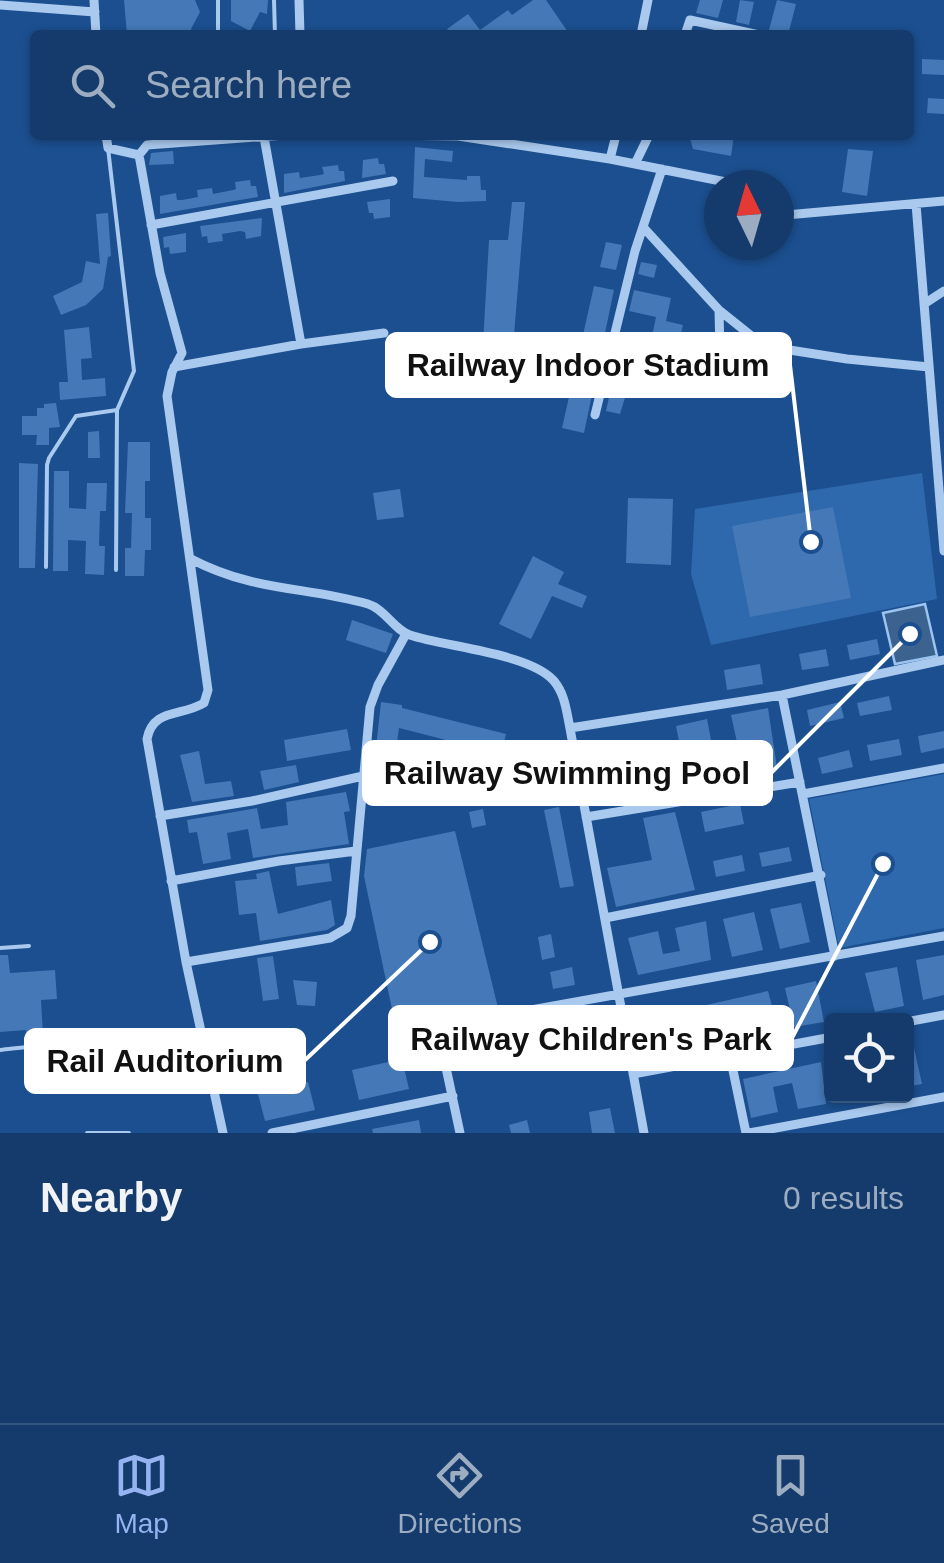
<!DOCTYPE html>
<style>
:root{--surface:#143b6b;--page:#214673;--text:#f1f3f6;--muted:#9dadc1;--line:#33557e;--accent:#95b2f1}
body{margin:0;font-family:Helvetica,sans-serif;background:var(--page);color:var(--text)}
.controls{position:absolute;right:30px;bottom:30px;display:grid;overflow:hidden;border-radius:10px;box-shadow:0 2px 8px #0004}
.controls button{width:90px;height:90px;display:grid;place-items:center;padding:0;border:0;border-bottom:2px solid var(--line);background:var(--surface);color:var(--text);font:50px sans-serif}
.compass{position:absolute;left:704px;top:170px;width:90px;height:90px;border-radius:50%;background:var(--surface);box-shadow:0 2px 8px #0004;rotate:355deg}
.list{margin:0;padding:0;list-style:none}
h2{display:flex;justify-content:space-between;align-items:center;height:130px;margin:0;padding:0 40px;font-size:42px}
h2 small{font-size:32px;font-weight:400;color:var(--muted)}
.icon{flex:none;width:55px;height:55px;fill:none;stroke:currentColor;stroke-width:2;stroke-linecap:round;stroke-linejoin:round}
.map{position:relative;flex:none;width:944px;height:1133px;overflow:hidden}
.search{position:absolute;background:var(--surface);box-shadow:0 2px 8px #0004;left:30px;right:30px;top:30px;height:110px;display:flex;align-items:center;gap:25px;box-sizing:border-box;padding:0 35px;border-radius:10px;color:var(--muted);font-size:38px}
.sheet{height:290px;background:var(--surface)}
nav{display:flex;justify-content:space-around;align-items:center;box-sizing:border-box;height:140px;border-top:2px solid var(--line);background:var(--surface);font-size:28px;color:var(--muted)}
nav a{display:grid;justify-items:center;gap:5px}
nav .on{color:var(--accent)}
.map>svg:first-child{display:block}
.green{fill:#2e69ad}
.water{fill:#3c6290;stroke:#9cc4f0;stroke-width:2.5}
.building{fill:#4478b7}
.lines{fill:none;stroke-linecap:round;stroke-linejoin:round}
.service{stroke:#a9c9ee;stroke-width:4}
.minor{stroke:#a9c9ee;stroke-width:9}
.leader{fill:none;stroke:#fff;stroke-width:4}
.callout-dot{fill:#fff;stroke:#1b4f8f;stroke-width:4}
.callout{fill:#fff;stroke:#fff;stroke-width:4}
.callout-label{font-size:32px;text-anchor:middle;font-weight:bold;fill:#111}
</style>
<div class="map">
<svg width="944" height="1133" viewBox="0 0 944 1133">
<rect width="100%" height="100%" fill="#1b4f8f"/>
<!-- green -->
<path class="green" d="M922 473 937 599 711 645 691 574 695 509Z
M944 774V928L839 948 809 799Z"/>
<!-- water -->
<path class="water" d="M925 604 937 656 895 664 883 613Z"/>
<!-- building -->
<path class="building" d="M124 0H195L200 12 191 29 196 35H127Z
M231 0H268L267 14 260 12 250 31 231 21Z
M533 0H546L570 35H452L447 29 468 14 480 30 508 10 512 15Z
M700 0H723L718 18 696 13Z
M740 0 754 2 749 25 736 22Z
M777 0 796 4 788 35 769 30Z
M922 59 944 60V75L922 74Z
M928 98 944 99V114L927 113Z
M689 135H734L731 156 693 149Z
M415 147 453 151 452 162 425 159 424 177 467 180V176H480L481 190H486V201L458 202 413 198Z
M848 149 873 151 867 196 842 192Z
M173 151 174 164 149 165 151 153Z
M378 158 379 164H384L386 174 362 178 363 160Z
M338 165 339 171H344L345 181 284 193V174L299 172 300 178 320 175 324 174 322 167Z
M250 180 251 186H256L258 197 160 214V196L176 193 177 200H182L198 197 197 190 212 188 213 194 233 190 236 189 235 182Z
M390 199V217L374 219 373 213H369L367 202Z
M512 202H525L513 347 483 343 489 240H508Z
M108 213 111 256 108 257 103 289 86 305 61 315 53 296 82 282 86 261 100 264 96 214Z
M262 218 261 236 246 239 245 232 240 231 222 234 223 241 208 243 207 236 202 237 200 226Z
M186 233V252L170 254 169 247 164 248 163 237Z
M606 242 622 245 616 270 600 267Z
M641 262 657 265 654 278 638 274Z
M594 286 614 290 584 433 562 428Z
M634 290 671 298 666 321 683 325 679 341 652 336 656 317 629 311Z
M89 327 92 358 81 359 82 380 105 378 106 396 60 400 59 382H68L64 330Z
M623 333 653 339 650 354 639 352 620 414 606 411Z
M56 403 60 427 49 428V445H36L37 435H22V416H37V408H44V404Z
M99 431 100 458H88V432Z
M128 442H150V481H145V518H151V550H145L144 576H125V548H131L132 513H125Z
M19 463 38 464 35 568H19Z
M54 471H69V508L86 509 87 483H107L106 511H100L99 546H105L104 575 85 574 86 541 68 540V571H53Z
M400 489 404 517 377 520 373 493Z
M628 498 673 499 671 565 626 563Z
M833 507 851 598 750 617 732 526Z
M533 556 564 572 558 584 587 596 582 608 552 596 531 639 499 624Z
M352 620 393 634 386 653 346 640Z
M877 639 880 654 850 660 847 645Z
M826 649 829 666 802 670 799 654Z
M760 664 763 684 727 690 724 670Z
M889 696 892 710 860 716 857 703Z
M381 702 402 705V708L506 734 501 754 399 728 389 804 370 802Z
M840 702 844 718 810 726 807 710Z
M768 708 777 768 744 774 731 715Z
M707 719 711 740 680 746 676 726Z
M347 729 351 750 287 761 284 740Z
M944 731V748L921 753 918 736Z
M899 739 902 755 870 761 867 745Z
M849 750 853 767 822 774 818 758Z
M199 751 205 784 231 781 234 796 192 802 180 755Z
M296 765 299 782 264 790 260 771Z
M346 792 350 811 344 812 349 844 253 858 248 829 227 833 231 859 203 864 197 832 189 833 187 820 257 808 261 829 288 825 286 802Z
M740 804 744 824 705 832 701 812Z
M559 807 574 886 560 888 544 810Z
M483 809 486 825 472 828 469 812Z
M675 812 695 890 616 907 607 868 652 860 643 818Z
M455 831 498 1008 396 1028 364 876 367 849Z
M789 847 792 861 762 867 759 853Z
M742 855 745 871 716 877 713 861Z
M329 863 332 881 297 886 295 867Z
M269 871 278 914 331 900 335 925 327 930 260 941 256 913 239 915 235 881 257 879 256 874Z
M801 903 810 942 780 949 770 909Z
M754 912 763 950 732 957 723 919Z
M706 921 711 960 638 975 628 938 658 931 663 954 680 951 675 928Z
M551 934 555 957 542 960 538 937Z
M0 955H8L10 973 55 970 57 999 41 1000 43 1034 26 1036V1030L0 1032Z
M944 955V995L923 1000 916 960Z
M273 956 279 999 263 1001 257 958Z
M572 967 575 985 553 989 550 972Z
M897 967 904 1006 875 1012 865 973Z
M293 980 317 982 315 1006 297 1005Z
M816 981 824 1022 794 1027 785 988Z
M768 991 778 1029 747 1036 742 1012 725 1016 730 1039 700 1045 693 1008Z
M906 1030H910L922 1084 906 1087Z
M402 1059 409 1089 359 1100 352 1070Z
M821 1062 826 1104 798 1109 792 1083 773 1087 778 1112 751 1118 743 1079Z
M308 1082 315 1110 265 1121 258 1094Z
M610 1108 615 1133H592L589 1112Z
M419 1120 421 1133H373L372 1129Z
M527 1120 530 1133H511L509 1125Z"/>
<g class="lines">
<!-- service -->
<path class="service" d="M218 0V35
M274 0 275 35
M108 148 134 371 117 410 116 570
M46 567 47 465 49 458 76 416 117 410
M0 948 29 946
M0 1050C21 1048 43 1043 63 1050 78 1055 89 1066 105 1071 131 1078 158 1075 184 1075
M87 1133H129"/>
<!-- minor -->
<path class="minor" d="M94 0 96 35
M299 0 300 35
M0 5 95 12
M641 35 648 0
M685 35 690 20 759 35
M106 135 108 148 139 155 160 273 182 353 172 372 167 396 208 690 204 703C181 717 153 708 147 739L186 962 223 1133
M383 135 458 136 610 159 616 135
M264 137 301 344
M139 155 147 145 285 135
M610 159 741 185
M635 164 649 135
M779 192 782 193 786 215 944 201
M916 204 944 551
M151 225 393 181
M643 227 719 310 720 353 716 392
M924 304 944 291
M719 310 764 346 847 359 929 367
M174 367 301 344 384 333
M595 415 635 251 662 169
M191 559C254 592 305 586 368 604 385 609 394 630 410 635 445 647 530 653 554 681 564 693 566 708 569 723L644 1133
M782 695 835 956
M570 728 782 695 944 660
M803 794 944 768
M160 816 252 801 363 776
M586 817 800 782
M171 881 279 861 356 851
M605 918 821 875
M186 962 330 938 347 928 351 916 370 707 378 685 406 634
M906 1022 944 1015
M730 1056 746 1133
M633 1074 832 1037
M272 1133 453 1096
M460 1133 442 1049C442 1031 447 1028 463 1022L944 936
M749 1133 944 1097"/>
</g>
<!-- callouts -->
<path class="leader" d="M811 542L790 365M910 634L771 773M883 864L792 1038M430 942L304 1061"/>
<g class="callout-dot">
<circle cx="811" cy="542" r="10"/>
<circle cx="910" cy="634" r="10"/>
<circle cx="883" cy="864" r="10"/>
<circle cx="430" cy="942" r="10"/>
</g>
<g class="callout">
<rect x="387" y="334" width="403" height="62" rx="10"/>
<rect x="364" y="742" width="407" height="62" rx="10"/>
<rect x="390" y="1007" width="402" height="62" rx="10"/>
<rect x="26" y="1030" width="278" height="62" rx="10"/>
</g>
<g class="callout-label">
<text x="588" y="376">Railway Indoor Stadium</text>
<text x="567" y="784">Railway Swimming Pool</text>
<text x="591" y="1050">Railway Children's Park</text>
<text x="165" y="1072">Rail Auditorium</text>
</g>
</svg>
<div class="controls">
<button><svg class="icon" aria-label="locate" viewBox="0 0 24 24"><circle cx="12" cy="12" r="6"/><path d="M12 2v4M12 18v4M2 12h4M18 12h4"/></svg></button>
</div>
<svg class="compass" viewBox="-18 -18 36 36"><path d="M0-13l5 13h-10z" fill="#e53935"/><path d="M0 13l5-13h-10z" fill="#9dadc1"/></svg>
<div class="search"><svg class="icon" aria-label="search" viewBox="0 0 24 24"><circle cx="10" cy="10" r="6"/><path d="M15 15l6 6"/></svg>Search here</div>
</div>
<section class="sheet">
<h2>Nearby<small>0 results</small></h2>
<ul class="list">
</ul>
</section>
<nav>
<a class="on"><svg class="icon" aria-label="map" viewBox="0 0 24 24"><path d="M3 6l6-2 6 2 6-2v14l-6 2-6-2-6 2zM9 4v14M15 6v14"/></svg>Map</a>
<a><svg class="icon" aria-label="directions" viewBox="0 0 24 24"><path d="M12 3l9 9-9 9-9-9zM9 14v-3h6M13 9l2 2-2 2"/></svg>Directions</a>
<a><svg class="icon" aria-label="saved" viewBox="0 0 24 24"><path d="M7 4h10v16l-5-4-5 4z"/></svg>Saved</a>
</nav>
